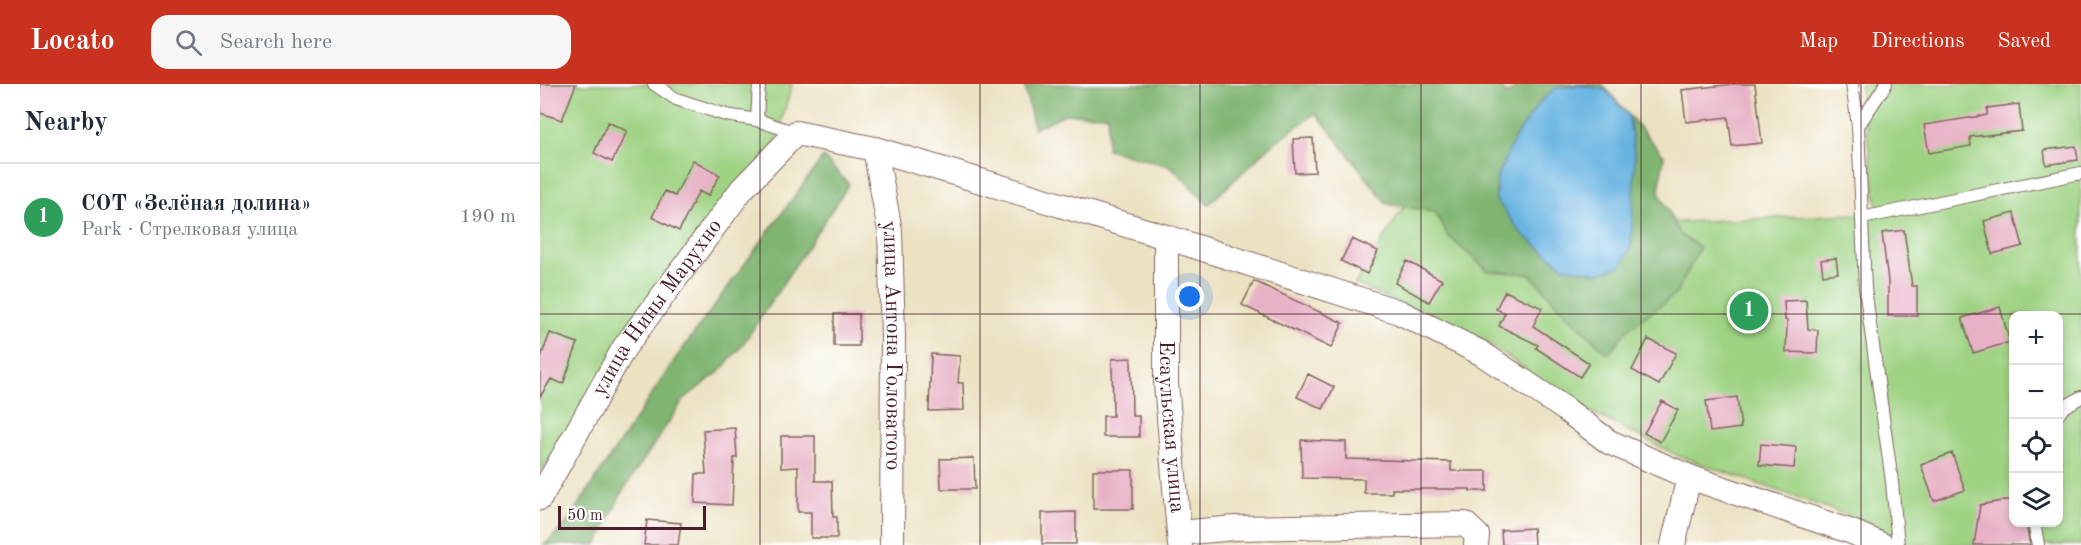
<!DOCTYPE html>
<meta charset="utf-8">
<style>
:root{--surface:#fff;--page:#f6f6f7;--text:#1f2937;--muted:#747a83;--line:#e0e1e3;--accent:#c8321e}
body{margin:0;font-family:"Old Standard TT",serif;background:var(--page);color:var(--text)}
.controls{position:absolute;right:18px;bottom:18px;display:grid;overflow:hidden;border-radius:12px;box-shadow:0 3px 9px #0003}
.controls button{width:54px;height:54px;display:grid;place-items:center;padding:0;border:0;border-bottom:2px solid var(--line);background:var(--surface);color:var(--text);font:30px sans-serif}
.scale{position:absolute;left:18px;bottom:15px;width:148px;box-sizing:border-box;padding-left:6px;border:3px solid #4a1f2b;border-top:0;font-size:16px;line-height:21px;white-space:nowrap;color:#4a1f2b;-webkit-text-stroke:4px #fff;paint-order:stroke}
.you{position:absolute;left:650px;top:213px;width:21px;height:21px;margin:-15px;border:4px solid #fff;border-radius:50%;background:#1a73e8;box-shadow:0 0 0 9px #1a73e833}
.badge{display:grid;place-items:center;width:39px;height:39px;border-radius:50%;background:var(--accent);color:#fff;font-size:20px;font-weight:700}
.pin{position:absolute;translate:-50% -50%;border:3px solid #fff;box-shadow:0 2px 6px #0006}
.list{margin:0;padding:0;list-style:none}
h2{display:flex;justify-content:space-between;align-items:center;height:78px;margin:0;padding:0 24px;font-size:26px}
h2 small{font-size:20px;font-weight:400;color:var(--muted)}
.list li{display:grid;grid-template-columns:39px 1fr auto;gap:18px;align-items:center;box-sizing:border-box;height:108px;padding:0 24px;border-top:2px solid var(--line)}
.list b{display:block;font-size:22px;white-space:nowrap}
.list p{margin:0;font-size:20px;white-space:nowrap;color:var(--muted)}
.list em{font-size:20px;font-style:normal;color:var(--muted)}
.icon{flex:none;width:33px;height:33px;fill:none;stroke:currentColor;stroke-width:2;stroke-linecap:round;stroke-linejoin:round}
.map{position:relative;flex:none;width:1541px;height:461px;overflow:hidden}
header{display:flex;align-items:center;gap:36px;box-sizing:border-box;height:84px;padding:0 30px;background:var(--accent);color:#fff}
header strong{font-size:28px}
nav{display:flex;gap:33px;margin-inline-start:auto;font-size:21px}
.search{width:420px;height:54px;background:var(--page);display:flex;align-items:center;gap:15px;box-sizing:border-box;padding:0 21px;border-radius:18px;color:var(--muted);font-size:22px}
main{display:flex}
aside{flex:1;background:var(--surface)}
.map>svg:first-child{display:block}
.green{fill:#9fd383;stroke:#747957;stroke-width:1.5;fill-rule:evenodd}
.forest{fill:#7fb571;stroke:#646a4e;stroke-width:1.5}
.water{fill:#67b4e1;stroke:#586a86;stroke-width:1.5}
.building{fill:#e8b2c6}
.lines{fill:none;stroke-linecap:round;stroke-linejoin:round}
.service-casing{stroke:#826360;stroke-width:14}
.minor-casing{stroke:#826360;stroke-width:26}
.service{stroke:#fff;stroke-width:12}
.minor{stroke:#fff;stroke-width:24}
.grid{fill:none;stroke:#4a1f2b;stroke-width:1.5;stroke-opacity:0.55}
.labels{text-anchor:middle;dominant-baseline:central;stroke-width:5;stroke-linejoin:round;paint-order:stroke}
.street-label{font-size:22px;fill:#4a1f2b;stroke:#fff}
</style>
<header>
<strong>Locato</strong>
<div class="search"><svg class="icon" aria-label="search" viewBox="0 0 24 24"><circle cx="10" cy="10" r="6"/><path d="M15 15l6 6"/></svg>Search here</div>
<nav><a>Map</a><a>Directions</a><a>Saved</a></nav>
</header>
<main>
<aside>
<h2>Nearby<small></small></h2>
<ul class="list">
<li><span class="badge" style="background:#2e9e5b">1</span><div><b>СОТ «Зелёная долина»</b><p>Park · Стрелковая улица</p></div><em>190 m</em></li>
</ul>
</aside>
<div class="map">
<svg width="1541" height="461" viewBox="0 0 1541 461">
<rect width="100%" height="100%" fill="#fff"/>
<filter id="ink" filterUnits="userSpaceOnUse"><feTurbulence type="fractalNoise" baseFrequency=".0167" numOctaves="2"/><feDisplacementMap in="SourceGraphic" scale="12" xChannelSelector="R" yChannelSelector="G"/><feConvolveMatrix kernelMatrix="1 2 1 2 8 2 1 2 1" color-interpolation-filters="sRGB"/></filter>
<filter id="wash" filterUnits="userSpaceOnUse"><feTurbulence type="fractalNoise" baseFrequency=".008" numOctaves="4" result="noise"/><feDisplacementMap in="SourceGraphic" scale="24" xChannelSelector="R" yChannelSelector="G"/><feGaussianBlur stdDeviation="1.35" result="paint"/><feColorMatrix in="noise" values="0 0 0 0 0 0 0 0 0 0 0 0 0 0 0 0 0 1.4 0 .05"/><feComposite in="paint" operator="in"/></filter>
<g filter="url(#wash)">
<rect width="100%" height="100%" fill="#ebe2c2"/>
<!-- green -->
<path class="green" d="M0 0H252L230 79 0 388Z
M1320 0H1541V461H1363L1336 441 1139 372 1031 318 947 258 815 200 884 91 1122 139 1338 129ZM1474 231H1518V438H1474Z"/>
<!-- forest -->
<path class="forest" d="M484 0H959L966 11 980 0H1062L1124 72 1119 108 1140 151 1160 163 1136 210 1087 246 1068 270 1026 230 990 190 948 187 908 152 895 128 847 120 776 29 734 59 668 121 632 83 567 65 568 31 525 30 494 45Z
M283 73 309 100 201 263 179 288 144 315 82 408 57 461H4L25 441 136 274Z"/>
<!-- water -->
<path class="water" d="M1042 1 1066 6 1089 32 1095 76 1091 161 1081 182 1058 189 1024 183 982 150 956 116 957 92 976 52 999 19 1015 4Z"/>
<g id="blocks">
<!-- building -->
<path class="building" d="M0 0H36L22 36 0 29Z
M1194 0H1215L1222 59 1192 62 1188 33 1146 38 1142 6Z
M1479 20 1482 47 1430 53 1431 62 1389 69 1384 41 1447 31V24Z
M68 38 87 47 72 78 54 69Z
M773 54 775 88 755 89 753 55Z
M1536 62 1538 76 1506 81 1504 66Z
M153 76 180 91 168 112 159 107 139 147 112 133 125 107 135 112Z
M1474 129 1483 162 1452 170 1444 137Z
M1364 146 1372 202H1377V232H1348V197L1342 149Z
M812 155 838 167 827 190 801 177Z
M1296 174 1298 189 1283 191 1281 176Z
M867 177 902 196 889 218 855 199Z
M714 197 803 239 791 264 702 221Z
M965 207 1002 224 993 242 1049 279 1040 293 996 264 998 261 959 242 965 229 956 225Z
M1266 216 1268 245 1278 246 1277 269 1246 268 1247 236H1245L1244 217Z
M1460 223 1470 258 1433 269 1422 234Z
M294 230H319V262H294Z
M10 249 38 259 23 300 11 295 0 313V276Z
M1108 255 1136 269 1119 301 1092 286Z
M391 270 420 272 418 299H423L424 326 389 327Z
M591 274 592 332H599V353H563V332H573L572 275Z
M768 290 794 303 783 325 757 313Z
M1197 313 1201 344 1170 348 1166 317Z
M1122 317 1138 326 1120 358 1104 349Z
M195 344 197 374H194L192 421 155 419 156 390H166L163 346Z
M241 352H275V397H292L293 433H297V454H271V428H258V383L241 384Z
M761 356 806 358V375L911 378V387H947V407H930V405H852V409H824V395L762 394Z
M1221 360 1256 363 1254 384 1219 381Z
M1412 369 1425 406 1394 417 1381 381Z
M434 374 435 405H401L400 375Z
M553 386H593V425H553Z
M1473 415V438H1486L1490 461H1434L1440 421Z
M536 428V460H502V429Z
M107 436 141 439 138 461H104Z
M993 444 994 461H962L961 446Z"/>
</g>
</g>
<g filter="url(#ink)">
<use href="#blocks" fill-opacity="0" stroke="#826360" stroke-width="1.5"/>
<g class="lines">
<defs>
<path id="service" d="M114 0 136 15 186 31 217 36 256 49
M1312 0 1318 42 1325 204 1352 398 1358 461
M217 36 219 0
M1318 42 1346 0
M1322 134 1541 89
M1518 331 1523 324 1541 313
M1494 438 1498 461"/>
<g id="minor">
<path id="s1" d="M335 65 350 147 353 252 352 461"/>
<path id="s2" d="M626 153V299L640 461"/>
<path id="s3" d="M0 414 84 264 202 105 256 49 335 65 626 153 859 228 941 269 1025 325 1069 358 1149 393 1312 448 1342 461"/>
<path d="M639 449 695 444 925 440 937 451 936 461"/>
<path d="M1133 461 1149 393"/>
</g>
</defs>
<!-- service casing -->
<use href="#service" class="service-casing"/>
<!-- minor casing -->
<use href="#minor" class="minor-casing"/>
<!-- service -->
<use href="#service" class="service"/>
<!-- minor -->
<use href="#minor" class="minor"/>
</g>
</g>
<!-- grid -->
<path class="grid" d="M220 0V461M440 0V461M660 0V461M881 0V461M1101 0V461M1321 0V461M0 230H1541"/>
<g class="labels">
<!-- street labels -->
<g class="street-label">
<text stroke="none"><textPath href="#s3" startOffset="224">улица Нины Марухно</textPath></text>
<text stroke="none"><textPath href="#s1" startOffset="198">улица Антона Головатого</textPath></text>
<text stroke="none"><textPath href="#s2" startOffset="190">Есаульская улица</textPath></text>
</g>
</g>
</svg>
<div class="controls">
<button>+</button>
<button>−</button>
<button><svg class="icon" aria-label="locate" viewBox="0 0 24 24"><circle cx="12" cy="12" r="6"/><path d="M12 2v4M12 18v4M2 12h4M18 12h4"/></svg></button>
<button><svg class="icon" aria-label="layers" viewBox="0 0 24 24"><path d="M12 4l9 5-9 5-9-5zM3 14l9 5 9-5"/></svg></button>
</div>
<div class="scale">50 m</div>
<div class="you"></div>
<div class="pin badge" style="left:1209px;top:227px;background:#2e9e5b">1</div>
</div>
</main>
